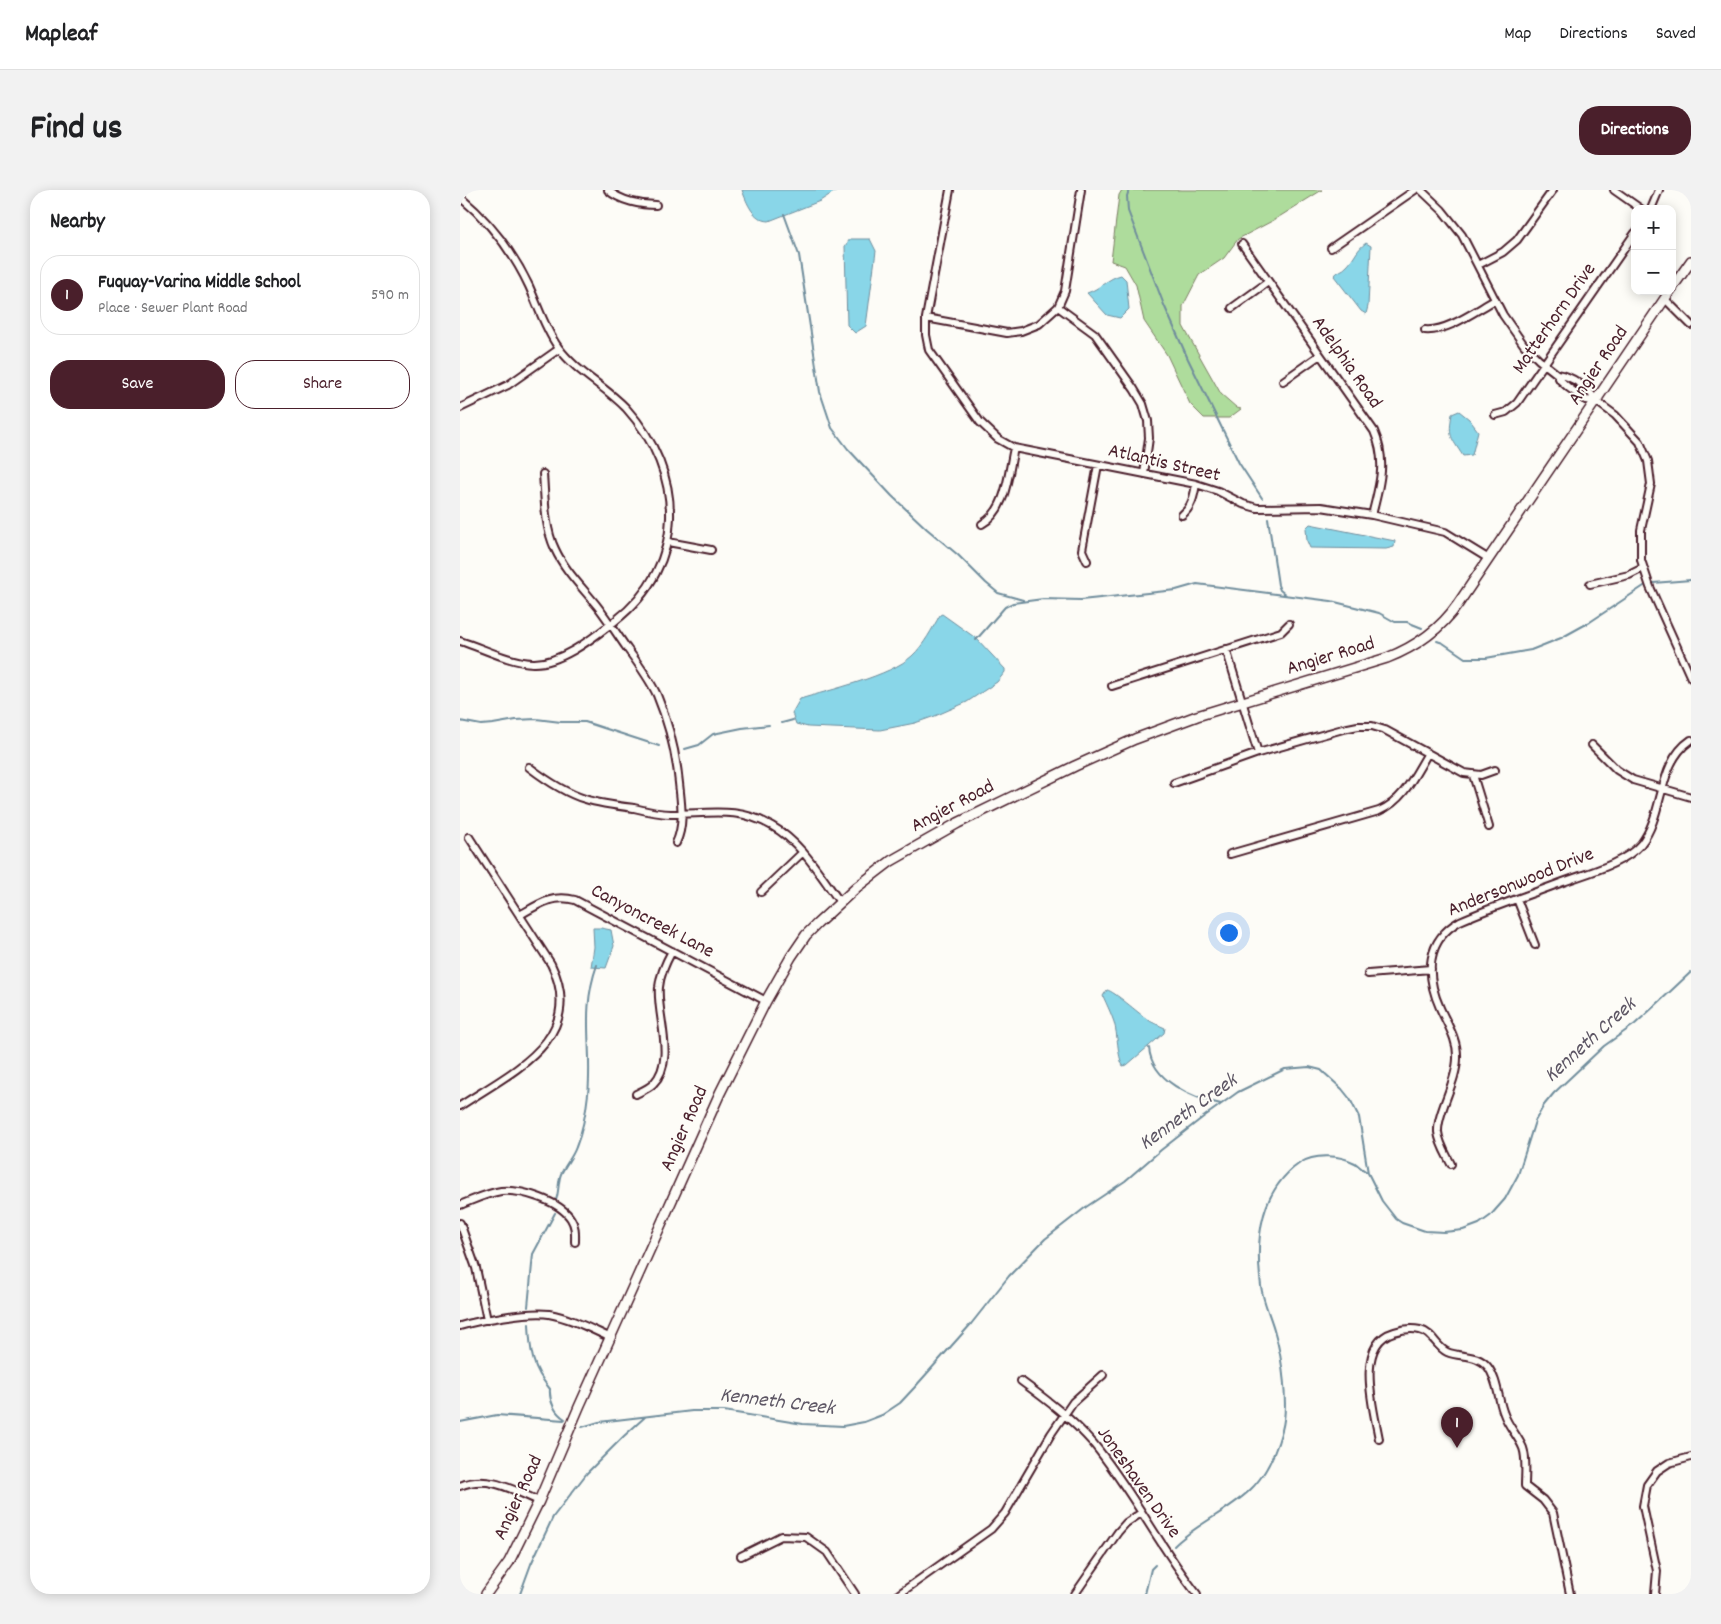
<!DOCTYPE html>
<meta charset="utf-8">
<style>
:root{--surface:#fff;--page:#f2f2f2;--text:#202124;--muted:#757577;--line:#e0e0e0;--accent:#4a1f2b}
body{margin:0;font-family:Dekko,sans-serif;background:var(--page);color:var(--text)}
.controls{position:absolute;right:15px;top:15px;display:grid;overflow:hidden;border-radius:10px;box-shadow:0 2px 12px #0003}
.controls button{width:45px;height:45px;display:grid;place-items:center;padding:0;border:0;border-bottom:1px solid var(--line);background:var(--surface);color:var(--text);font:25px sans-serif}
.you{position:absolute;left:768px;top:742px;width:18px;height:18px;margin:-12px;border:4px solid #fff;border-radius:50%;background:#1a73e8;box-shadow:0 0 0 8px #1a73e833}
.badge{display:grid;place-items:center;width:32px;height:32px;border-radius:50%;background:var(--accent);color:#fff;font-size:16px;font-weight:700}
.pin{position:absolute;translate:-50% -41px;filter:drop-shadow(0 1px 2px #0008)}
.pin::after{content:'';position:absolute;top:26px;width:18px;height:15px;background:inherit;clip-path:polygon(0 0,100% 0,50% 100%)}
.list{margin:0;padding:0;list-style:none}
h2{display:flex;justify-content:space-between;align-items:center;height:65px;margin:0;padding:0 20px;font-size:21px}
h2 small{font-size:16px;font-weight:400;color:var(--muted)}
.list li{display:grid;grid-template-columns:32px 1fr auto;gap:15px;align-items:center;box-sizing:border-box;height:80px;margin:0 10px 10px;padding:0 10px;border:1px solid var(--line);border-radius:20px}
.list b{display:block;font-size:19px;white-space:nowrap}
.list p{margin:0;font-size:16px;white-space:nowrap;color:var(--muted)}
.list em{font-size:16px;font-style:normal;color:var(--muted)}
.actions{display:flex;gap:10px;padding:15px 20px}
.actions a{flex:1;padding:11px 0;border:1px solid var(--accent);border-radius:20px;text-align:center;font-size:18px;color:var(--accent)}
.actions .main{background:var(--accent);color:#fff}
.map{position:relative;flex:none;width:1231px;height:1404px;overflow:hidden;border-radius:20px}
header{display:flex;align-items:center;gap:30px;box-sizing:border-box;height:70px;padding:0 25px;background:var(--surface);border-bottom:1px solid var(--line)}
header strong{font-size:24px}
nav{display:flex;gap:28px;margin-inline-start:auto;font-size:18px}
.intro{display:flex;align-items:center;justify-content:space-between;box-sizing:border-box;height:120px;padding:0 30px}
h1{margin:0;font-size:35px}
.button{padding:12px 22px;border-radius:20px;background:var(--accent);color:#fff;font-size:18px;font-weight:700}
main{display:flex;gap:30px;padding:0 30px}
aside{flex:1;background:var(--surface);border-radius:20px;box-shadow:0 2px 12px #0003}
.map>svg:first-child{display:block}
.green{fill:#aedc9c;stroke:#7c7e64}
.water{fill:#89d6e8;stroke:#708d9c}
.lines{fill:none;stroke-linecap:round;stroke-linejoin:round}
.stream{stroke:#708d9c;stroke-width:2}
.street-casing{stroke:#4a1f2b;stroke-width:10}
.secondary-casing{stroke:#4a1f2b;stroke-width:12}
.street{stroke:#fdfcf7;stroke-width:6}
.secondary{stroke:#fdfcf7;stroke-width:9}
.labels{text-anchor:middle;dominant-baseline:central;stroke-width:4;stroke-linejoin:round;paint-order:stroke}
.street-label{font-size:20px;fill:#4a1f2b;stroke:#fdfcf7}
.water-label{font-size:21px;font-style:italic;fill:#5d5664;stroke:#fdfcf7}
</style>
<header>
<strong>Mapleaf</strong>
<nav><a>Map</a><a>Directions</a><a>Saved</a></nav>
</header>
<div class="intro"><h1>Find us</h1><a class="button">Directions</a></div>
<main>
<aside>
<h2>Nearby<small></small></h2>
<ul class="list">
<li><span class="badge">1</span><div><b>Fuquay-Varina Middle School</b><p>Place · Sewer Plant Road</p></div><em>590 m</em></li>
</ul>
<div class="actions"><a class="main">Save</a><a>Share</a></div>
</aside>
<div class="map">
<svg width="1231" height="1404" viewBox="0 0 1231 1404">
<rect width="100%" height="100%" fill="#fdfcf7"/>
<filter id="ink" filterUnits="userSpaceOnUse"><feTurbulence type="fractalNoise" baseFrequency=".02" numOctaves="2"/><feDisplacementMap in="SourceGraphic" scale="10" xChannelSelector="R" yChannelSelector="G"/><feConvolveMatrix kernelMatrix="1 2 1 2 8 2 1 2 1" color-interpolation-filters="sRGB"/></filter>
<g filter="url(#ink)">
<!-- green -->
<path class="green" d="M662 0H862L814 30 778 49 764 68 739 85 723 116V136L743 172 761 204 777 218 781 219 769 228H744L730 214 707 165 684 131 676 95 665 76 651 71 659 5Z"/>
<!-- water -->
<path class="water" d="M282 0H377L360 11 309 31C293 30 287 13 282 0Z
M390 49H410L416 61 406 136 395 143 387 135 385 56Z
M906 53 911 56 908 116 906 124 901 121 874 86C877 81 883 81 887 76 895 68 896 60 906 53Z
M661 85 666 90 669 119 660 128 647 125 627 103C640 99 648 88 661 85Z
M999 221 1009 229 1018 241 1012 265 1003 266C991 247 988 247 992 224Z
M850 334 935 351 934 357 926 359 850 358 847 351 846 338Z
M482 424 517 449 545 479V482L537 492 507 512 475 526 455 533 420 540 348 537 336 534 332 523 340 509C370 500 430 486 452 466 464 455 472 439 480 425Z
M133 738H141L151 740 154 756 146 778 131 777 134 757Z
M647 800C654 801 678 823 687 829 692 833 699 835 705 838L704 843 667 875 663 876C657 865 658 845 654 832 651 823 647 815 643 806Z"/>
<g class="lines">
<!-- stream -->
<path class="stream" d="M669 0 667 6 668 21 704 115 728 169 779 273 802 308
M324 24 339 65 360 202 372 238 388 259 432 306 467 339 498 365 526 393 538 403 563 410
M808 328 818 395 820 400 826 405
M1193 393 1231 390
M516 450 545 417 553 413 583 409 621 410 716 400 737 394 871 411 919 423 935 432H947L962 438
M977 451 983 453 1005 468H1026L1071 460 1101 448 1130 432 1184 396
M0 531 21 535 33 534 56 530 76 529 101 532H125L199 556
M322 533 333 530
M225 559 239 555 253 544 282 538 309 535
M689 858C692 891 732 908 761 914
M96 1010C99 1002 98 991 101 984 106 974 113 966 116 957 123 940 126 923 128 904 133 857 120 823 137 775
M68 1117 73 1064 95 1023
M69 1134C70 1161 72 1178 90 1199 89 1211 95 1223 105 1229
M0 1232 37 1225 104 1230
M122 1237 139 1232 232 1221H264L343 1234 383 1236 404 1232 422 1225 440 1213 454 1198 511 1134 549 1086 585 1049 626 1017 665 991 701 960 742 928 778 902 825 879 849 877 861 880 882 899 890 909 899 927 908 983 922 1011 936 1029 942 1033 965 1041 984 1042 1003 1040 1019 1034 1030 1026 1045 1009 1058 985 1075 931 1084 915 1094 903 1144 856 1175 834 1198 813 1231 782
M714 1356C736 1334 767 1322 790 1300 806 1285 816 1262 822 1240 829 1216 822 1167 815 1143 811 1127 803 1112 801 1096 795 1050 799 1001 840 973 855 963 880 965 895 973 899 976 903 980 907 982
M60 1404 71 1374 93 1327 127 1283 164 1246 185 1227
M685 1404 691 1379 695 1375"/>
<defs>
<path id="street" d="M148 0C160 11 181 15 196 15
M490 0 466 128V145L469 160 520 232 538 249 554 258 736 294 758 301 783 314 797 318 861 317 912 325 985 342 1029 369
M961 0 982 20 1002 45 1043 125 1064 155 1079 170 1097 184 1100 190 1109 198 1126 210 1136 211 1155 225 1180 252 1188 271 1191 294 1181 340V370L1190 397 1231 488
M1154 0 1181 19
M0 7C30 32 52 60 69 96 78 116 85 139 98 157 116 182 145 196 166 218 225 283 228 375 155 431 134 447 101 474 73 473 48 472 23 458 0 451
M1191 19 1199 0
M782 54 914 241C927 271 920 294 912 325
M871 58 955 0
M1018 75 1043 62 1057 50 1093 0
M1205 109 1231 135
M598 117 635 144 674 199 683 214 688 231 689 248 684 284
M772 118 808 92
M466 128 547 143 561 141 579 134 598 117 605 101 621 0
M965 140C987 142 1015 121 1035 110
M1097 184C1112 186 1129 198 1136 211
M823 191 860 165
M0 218 48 195 99 159
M1035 225 1046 222 1057 213 1175 43
M83 284C85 308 84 336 95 359 105 381 123 398 138 417 148 430 157 444 166 457 177 472 189 488 197 505 209 534 216 562 219 593 221 613 225 634 216 653
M722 325C732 317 734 306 736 294
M522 334C547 320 548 284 554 258
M208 352 251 360
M627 371 622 360 638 275
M1130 394 1169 385 1183 378
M766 459 798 563
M652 496 821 442 829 434
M1132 555 1157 580 1173 590 1231 607
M69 577C86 590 105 603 125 609 141 614 158 616 174 618 186 621 199 624 211 624 248 624 278 616 312 636 342 653 360 685 380 712
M1013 585 1029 637
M714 593 798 563 883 539 898 536H912L925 540 1004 583 1021 585 1035 580
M770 664 919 621C944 610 954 586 968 563
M301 702 343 662
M1057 709 1075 755
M60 725C79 714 93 704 115 710L306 811
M908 784 971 779
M176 904C182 901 189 898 193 894 217 870 196 825 199 797 200 784 206 772 212 761
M0 916C51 882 128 849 91 774L9 647
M991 974C986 964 979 953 978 942 977 922 997 892 997 868 998 850 987 834 980 818 965 784 966 750 1000 731 1034 716 1069 705 1103 692 1127 683 1164 674 1181 654 1205 623 1197 573 1231 550
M0 1015C13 1010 27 1003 41 1001 61 999 100 1011 111 1029 116 1037 115 1044 115 1052
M0 1033 16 1078 27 1130
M0 1136C20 1130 69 1121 89 1124 111 1128 131 1139 151 1148
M561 1191C587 1210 612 1229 633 1253 672 1300 699 1356 737 1404
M919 1249C914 1220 894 1154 934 1142 943 1139 951 1138 960 1140 973 1143 976 1157 987 1162 1001 1168 1017 1163 1028 1177 1038 1190 1038 1210 1044 1224 1048 1236 1058 1246 1063 1258 1067 1269 1065 1284 1065 1296L1083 1310 1093 1323 1110 1404
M0 1296C28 1284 53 1300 79 1311
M281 1366 321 1346 346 1347 367 1362 395 1404
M439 1404 531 1339 545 1323 591 1244 613 1212 643 1185
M615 1404 658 1342 666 1333 681 1323
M1195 1404 1197 1381 1183 1316 1187 1295 1197 1281 1209 1273 1231 1267"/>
<path id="secondary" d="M1212 98 1231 71
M26 1404 49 1372 79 1311 119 1217 260 903 306 811 331 767 346 745 357 734 397 697 431 671 498 633 615 576 675 549 737 526 927 468C955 457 980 440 998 414L1210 101"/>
</defs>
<!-- street casing -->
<use href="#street" class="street-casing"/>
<!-- secondary casing -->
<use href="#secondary" class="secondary-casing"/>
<!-- street -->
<use href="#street" class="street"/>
<!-- secondary -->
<use href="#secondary" class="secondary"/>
</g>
</g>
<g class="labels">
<!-- street labels -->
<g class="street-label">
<text transform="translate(1095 129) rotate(-55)">Matterhorn Drive</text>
<text transform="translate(886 173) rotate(55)">Adelphia Road</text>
<text transform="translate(1139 176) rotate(-56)">Angier Road</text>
<text transform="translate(704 274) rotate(13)">Atlantis Street</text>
<text transform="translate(871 467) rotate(-17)">Angier Road</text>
<text transform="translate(493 617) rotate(-28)">Angier Road</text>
<text transform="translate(1061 693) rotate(-22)">Andersonwood Drive</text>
<text transform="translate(192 732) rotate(28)">Canyoncreek Lane</text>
<text transform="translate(225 939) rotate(-66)">Angier Road</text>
<text transform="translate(678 1293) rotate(55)">Joneshaven Drive</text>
<text transform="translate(59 1308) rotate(-65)">Angier Road</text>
</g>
<!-- water labels -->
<g class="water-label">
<text transform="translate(1131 851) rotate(-42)">Kenneth Creek</text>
<text transform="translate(729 923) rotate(-36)">Kenneth Creek</text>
<text transform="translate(317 1213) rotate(7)">Kenneth Creek</text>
</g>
</g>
</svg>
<div class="controls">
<button>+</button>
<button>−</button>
</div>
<div class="you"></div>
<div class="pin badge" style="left:997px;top:1258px">1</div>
</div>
</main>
